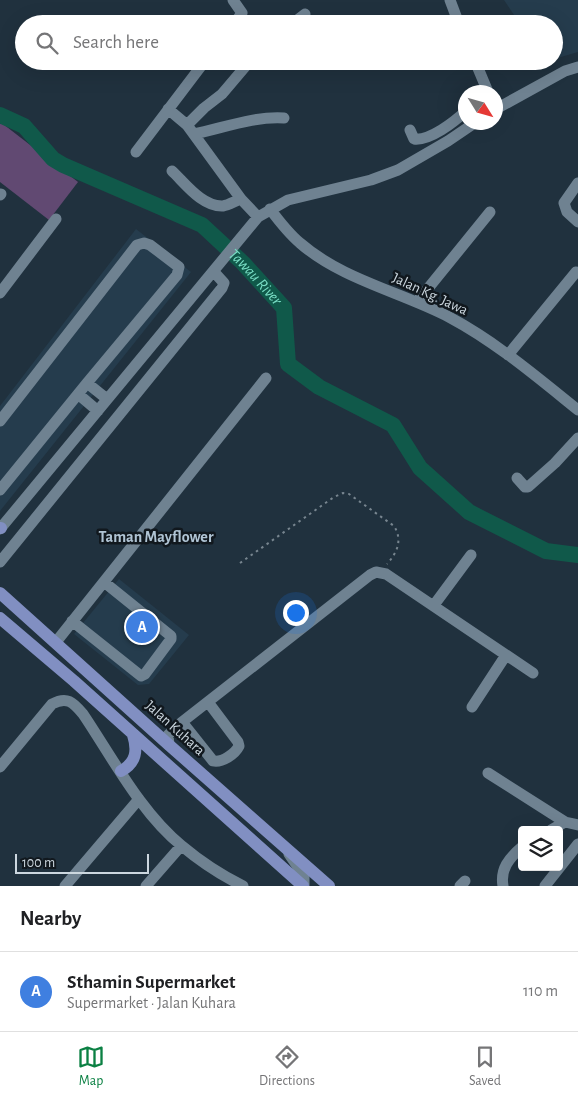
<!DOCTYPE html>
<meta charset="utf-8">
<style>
:root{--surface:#fff;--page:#f2f2f2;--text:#202124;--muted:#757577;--line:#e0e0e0;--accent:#0b8043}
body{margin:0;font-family:"Alegreya Sans",sans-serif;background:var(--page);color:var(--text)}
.controls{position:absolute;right:15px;bottom:15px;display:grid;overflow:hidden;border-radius:5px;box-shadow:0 5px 20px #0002}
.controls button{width:45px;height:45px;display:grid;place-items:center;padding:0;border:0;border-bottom:1px solid var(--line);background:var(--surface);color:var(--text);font:25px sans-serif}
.compass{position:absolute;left:458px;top:85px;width:45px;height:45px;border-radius:50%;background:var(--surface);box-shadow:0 5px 20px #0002;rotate:127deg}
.scale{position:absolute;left:15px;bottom:12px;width:134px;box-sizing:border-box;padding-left:5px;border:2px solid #ccd7df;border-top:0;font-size:14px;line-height:18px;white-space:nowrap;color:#ccd7df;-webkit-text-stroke:4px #11181e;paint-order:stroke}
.you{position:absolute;left:295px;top:612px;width:18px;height:18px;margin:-12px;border:4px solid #fff;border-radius:50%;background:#1a73e8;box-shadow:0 0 0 8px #1a73e833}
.badge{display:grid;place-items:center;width:32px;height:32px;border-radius:50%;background:var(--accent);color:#fff;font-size:16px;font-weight:700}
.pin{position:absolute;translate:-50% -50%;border:2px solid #fff;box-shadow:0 1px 5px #0006}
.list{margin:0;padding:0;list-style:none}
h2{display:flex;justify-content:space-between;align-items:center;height:65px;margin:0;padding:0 20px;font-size:21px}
h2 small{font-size:16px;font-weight:400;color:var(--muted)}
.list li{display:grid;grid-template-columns:32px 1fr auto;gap:15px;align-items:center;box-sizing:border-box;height:80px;padding:0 20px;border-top:1px solid var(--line)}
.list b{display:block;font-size:19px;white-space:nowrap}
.list p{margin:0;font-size:16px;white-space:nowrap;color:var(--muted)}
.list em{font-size:16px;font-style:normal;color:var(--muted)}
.icon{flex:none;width:28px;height:28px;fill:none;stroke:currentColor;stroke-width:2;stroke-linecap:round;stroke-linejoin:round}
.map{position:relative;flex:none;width:578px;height:886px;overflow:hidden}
.search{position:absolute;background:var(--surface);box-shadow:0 5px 20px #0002;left:15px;right:15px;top:15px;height:55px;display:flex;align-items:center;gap:12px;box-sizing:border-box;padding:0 18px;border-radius:28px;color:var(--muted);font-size:19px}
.sheet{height:145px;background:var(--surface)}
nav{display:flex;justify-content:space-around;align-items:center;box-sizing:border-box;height:70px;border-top:1px solid var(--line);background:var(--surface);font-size:14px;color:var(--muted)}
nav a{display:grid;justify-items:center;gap:2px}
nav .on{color:var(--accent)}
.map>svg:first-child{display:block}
.built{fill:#253c4d}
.green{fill:#614972}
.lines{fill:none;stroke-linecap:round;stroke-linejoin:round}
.river{stroke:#10594a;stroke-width:16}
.path{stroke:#77858f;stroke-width:2;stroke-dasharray:2.5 4;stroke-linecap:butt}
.minor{stroke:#6f8291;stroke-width:11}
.major{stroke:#818fc2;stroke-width:12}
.labels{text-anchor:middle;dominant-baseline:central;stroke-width:5;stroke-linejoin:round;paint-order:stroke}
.street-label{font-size:15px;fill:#ccd7df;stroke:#11181e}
.water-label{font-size:16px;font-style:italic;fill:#79dec5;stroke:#11181e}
.neighbourhood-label{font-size:16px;font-weight:bold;fill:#b0c4d4;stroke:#11181e}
</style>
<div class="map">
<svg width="578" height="886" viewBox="0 0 578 886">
<rect width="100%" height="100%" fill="#20313e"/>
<!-- built -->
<path class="built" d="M504 0H578V52L554 59V24H520Z
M136 229 191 272 0 511V406Z
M119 579 189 635 149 684 138 685 74 634Z"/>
<!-- green -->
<path class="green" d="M0 124H3L78 182 49 220 0 182Z"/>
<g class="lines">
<!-- river -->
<path class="river" id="s1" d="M0 115 24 126 53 159 63 165 202 225 243 263 284 308 288 364 319 387 393 425 420 468 469 512 546 551 578 555"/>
<!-- path -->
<path class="path" d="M240 563 334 497 343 493 349 494 394 526C403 540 397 553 387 564"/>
<!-- minor -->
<path class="minor" d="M233 0 242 13 234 24
M450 0 459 24
M292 24 305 14
M475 61 488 92
M168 109 187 125 241 199 258 217
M496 109 565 71 578 67
M187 125 204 108 222 94 250 61
M410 130 414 139C430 141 454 122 466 111
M194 134C223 128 254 116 284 118
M136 152 205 61
M172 171C185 183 202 207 223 206 229 205 235 201 241 199
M578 183 564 203 567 212 578 222
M0 195 1 194
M270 209C279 221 288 233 300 243 341 279 401 292 449 317 496 342 537 377 578 410
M0 293 56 219
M417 302 490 212
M508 355 576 272
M87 383 107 399
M78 394 98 411
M0 421 137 245 144 243 150 245 179 267 177 275 87 383 0 490
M517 478 525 487H528L555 463 578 438
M0 529 258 217 288 200 371 180 398 170 448 141 476 122
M0 562 222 288 224 283 214 272
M434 605 471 555
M72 621 141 676 145 674 171 639V636L104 582
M56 642 266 378
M472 707 506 655
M182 722 213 761C222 763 235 754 239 746L238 742 208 702
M169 745 168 735 182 722 370 575 376 572 386 574 533 673
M0 767 52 704C67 696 73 702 83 714 112 757 141 813 182 846 201 862 221 875 243 886
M488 773 565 822
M551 830 565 822 578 825
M289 854 304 876V886
M65 886 139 799
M146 886 181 846
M460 886 465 881
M503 886C500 869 509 858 522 847
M545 886 578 844"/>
<!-- major -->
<path class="major" d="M0 528H1
M0 593 169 745 329 886
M0 618 74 681 303 886
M121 771C136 763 138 751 133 735"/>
</g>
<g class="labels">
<!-- street labels -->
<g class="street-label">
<text transform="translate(430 294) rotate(25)">Jalan Kg. Jawa</text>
<text transform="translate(175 728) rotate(42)">Jalan Kuhara</text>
</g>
<!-- water labels -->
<g class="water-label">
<text stroke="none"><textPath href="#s1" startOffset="308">Tawau River</textPath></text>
</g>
<!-- neighbourhood labels -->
<g class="neighbourhood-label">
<text x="156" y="537">Taman Mayflower</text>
</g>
</g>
</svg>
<div class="controls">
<button><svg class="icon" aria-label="layers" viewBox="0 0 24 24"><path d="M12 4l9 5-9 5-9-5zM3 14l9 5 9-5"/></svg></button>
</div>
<svg class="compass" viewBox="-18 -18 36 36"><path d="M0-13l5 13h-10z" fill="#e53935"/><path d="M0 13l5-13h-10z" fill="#757577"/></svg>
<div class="scale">100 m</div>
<div class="you"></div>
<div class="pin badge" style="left:142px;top:627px;background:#3f7fe0">A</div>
<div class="search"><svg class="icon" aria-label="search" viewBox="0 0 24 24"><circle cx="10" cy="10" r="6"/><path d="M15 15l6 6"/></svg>Search here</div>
</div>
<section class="sheet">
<h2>Nearby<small></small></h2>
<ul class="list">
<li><span class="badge" style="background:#3f7fe0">A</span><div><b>Sthamin Supermarket</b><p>Supermarket · Jalan Kuhara</p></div><em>110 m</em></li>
</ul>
</section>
<nav>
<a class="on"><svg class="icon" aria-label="map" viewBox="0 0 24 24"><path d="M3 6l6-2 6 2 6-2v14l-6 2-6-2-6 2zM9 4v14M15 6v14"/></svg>Map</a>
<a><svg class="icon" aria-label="directions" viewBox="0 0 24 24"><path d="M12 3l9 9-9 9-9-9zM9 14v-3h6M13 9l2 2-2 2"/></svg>Directions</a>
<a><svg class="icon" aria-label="saved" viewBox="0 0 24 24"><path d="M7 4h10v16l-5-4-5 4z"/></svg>Saved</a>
</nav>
